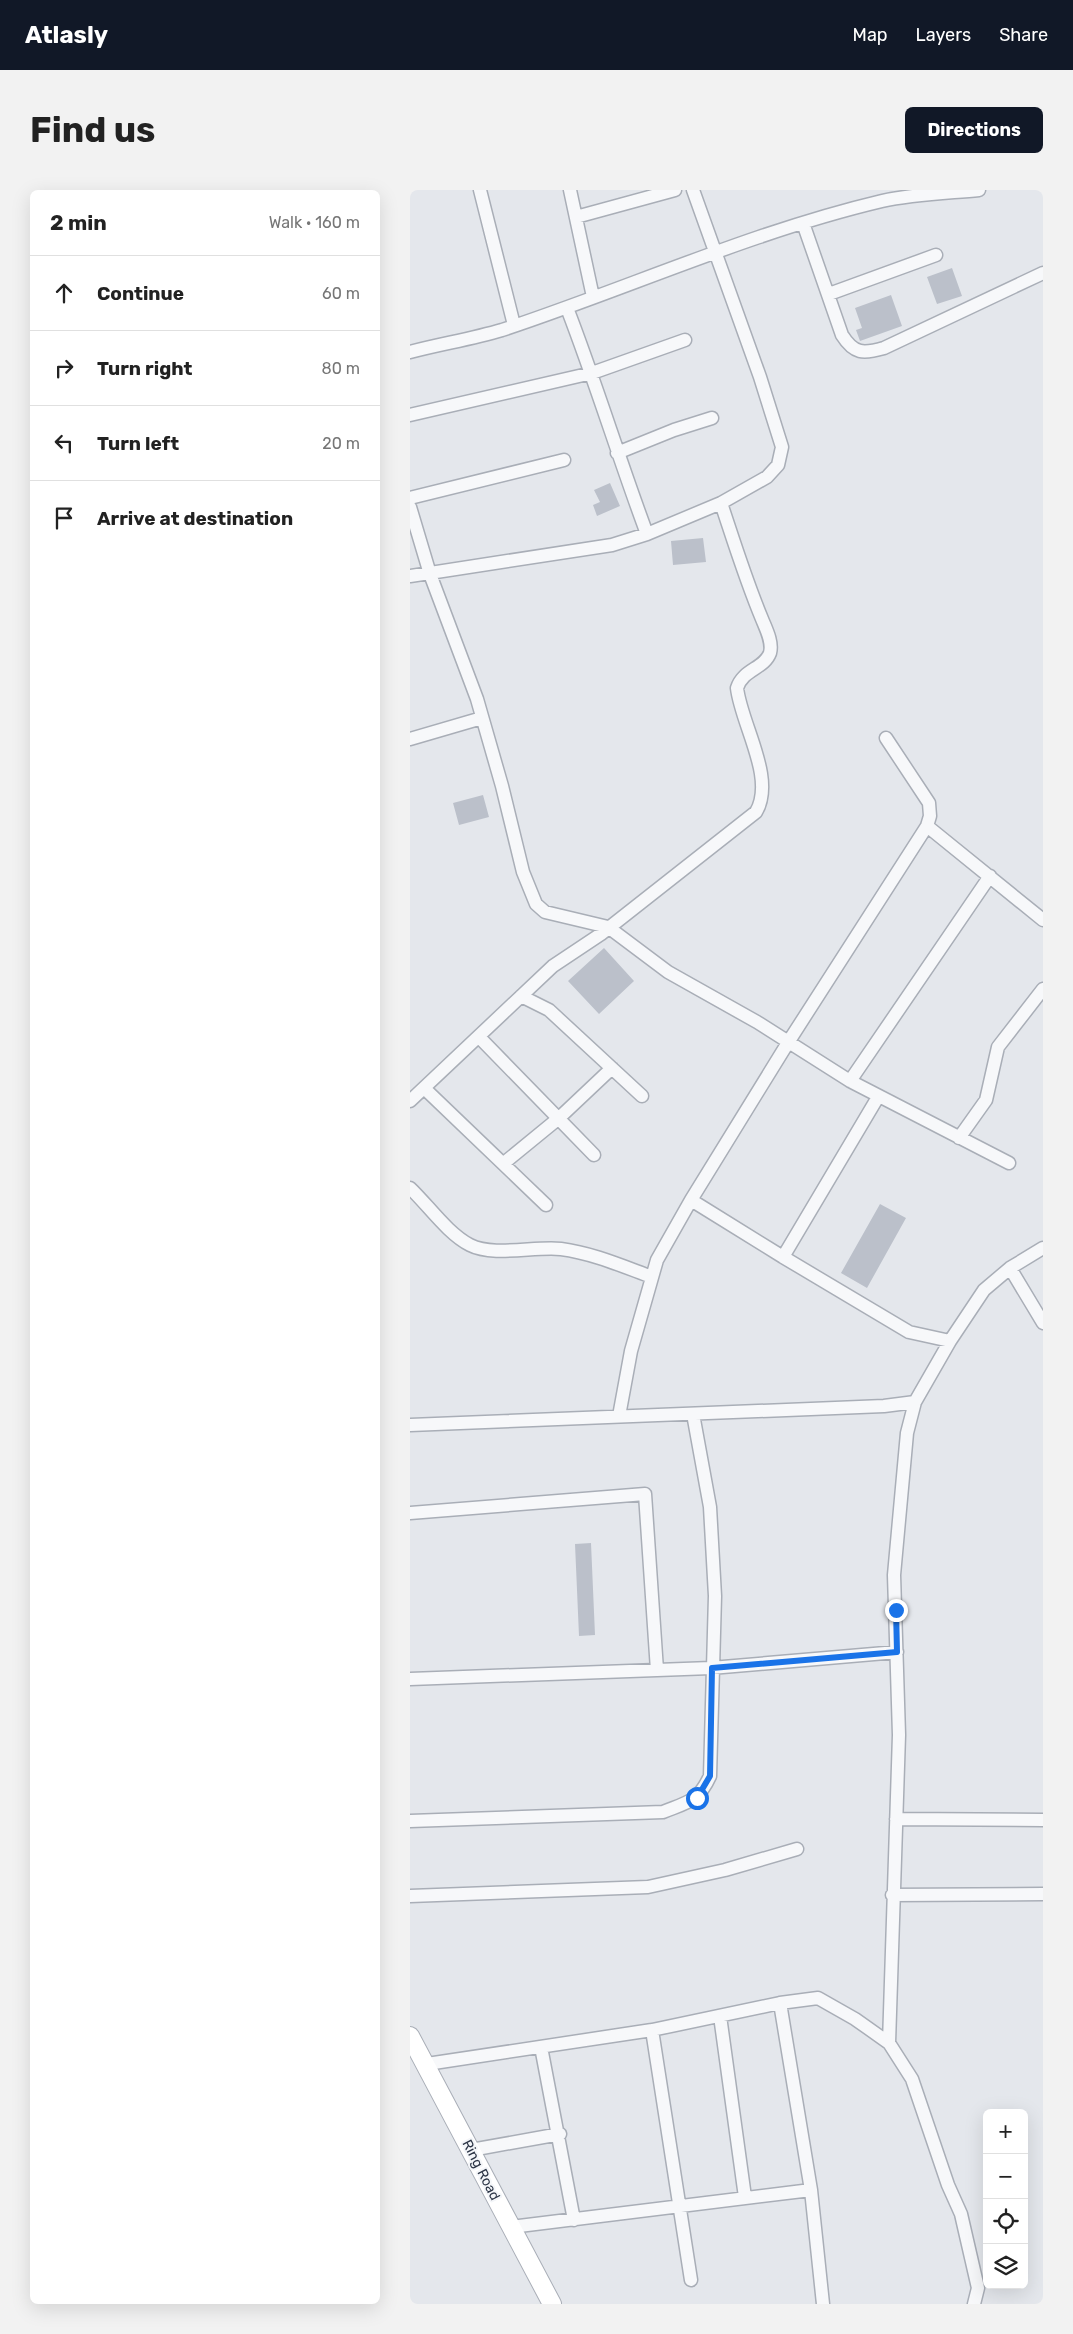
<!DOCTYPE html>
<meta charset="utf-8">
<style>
:root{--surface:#fff;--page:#f2f2f2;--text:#222;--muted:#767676;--line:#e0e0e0;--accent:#111827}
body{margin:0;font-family:Rubik,sans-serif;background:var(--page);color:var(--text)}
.controls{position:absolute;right:15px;bottom:15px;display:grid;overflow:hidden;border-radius:8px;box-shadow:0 5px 20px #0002}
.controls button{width:45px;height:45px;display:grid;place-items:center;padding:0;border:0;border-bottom:1px solid var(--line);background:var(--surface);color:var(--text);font:25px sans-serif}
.stop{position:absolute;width:15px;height:15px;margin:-11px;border:4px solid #1a73e8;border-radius:50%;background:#fff}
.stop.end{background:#1a73e8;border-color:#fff;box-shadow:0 1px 5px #0008}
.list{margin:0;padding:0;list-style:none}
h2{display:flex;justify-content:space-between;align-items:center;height:65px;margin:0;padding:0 20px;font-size:21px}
h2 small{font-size:16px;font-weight:400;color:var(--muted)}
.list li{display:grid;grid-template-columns:32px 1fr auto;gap:15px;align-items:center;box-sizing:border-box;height:75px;padding:0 20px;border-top:1px solid var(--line)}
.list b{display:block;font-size:19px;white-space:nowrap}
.list em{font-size:16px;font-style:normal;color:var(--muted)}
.icon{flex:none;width:28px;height:28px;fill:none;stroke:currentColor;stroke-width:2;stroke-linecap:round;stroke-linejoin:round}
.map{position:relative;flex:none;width:633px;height:2114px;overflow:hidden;border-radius:8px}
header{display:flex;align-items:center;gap:30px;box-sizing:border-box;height:70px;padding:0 25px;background:var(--accent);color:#fff}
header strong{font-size:24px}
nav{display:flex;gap:28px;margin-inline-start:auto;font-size:18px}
.intro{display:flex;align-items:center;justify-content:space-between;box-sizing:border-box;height:120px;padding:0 30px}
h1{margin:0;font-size:35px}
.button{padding:12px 22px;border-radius:8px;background:var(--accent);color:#fff;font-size:18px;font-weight:700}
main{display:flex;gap:30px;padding:0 30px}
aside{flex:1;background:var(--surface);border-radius:8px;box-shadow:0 5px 20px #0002}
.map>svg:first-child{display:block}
.building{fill:#bbc0ca}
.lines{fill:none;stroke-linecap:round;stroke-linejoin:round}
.minor-casing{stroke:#a9aeb7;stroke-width:15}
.secondary-casing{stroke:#a9aeb7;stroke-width:20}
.minor{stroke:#f7f8fa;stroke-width:12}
.secondary{stroke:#fff;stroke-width:18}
.route{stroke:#1a73e8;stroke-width:6}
.labels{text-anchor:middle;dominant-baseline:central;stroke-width:4;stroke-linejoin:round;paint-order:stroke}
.street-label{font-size:14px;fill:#2b3445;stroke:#f4f6f9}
</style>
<header>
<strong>Atlasly</strong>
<nav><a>Map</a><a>Layers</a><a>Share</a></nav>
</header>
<div class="intro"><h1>Find us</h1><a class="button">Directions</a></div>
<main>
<aside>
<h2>2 min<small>Walk · 160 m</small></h2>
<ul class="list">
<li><svg class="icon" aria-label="ahead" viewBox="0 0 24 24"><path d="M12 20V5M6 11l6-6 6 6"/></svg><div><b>Continue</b></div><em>60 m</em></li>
<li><svg class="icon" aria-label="right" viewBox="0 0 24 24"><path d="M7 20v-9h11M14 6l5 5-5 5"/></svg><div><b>Turn right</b></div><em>80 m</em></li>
<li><svg class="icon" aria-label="left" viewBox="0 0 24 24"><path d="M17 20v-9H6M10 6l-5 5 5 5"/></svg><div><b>Turn left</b></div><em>20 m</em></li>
<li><svg class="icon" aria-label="arrive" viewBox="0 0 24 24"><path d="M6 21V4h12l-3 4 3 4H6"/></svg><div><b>Arrive at destination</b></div></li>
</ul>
</aside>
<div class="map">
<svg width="633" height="2114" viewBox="0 0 633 2114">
<rect width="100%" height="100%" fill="#e4e7ec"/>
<!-- building -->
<path class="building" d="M542 78 552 106 527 114 517 87Z
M481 105 492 136 450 151 446 140 452 138 445 118Z
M200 293 210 316 187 326 183 315 190 312 184 300Z
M293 348 296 372 263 375 261 351Z
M73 605 79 627 49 635 43 613Z
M194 758 224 791 189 824 158 791Z
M470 1014 496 1028 457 1098 431 1083Z
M181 1353 185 1445 169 1446 165 1354Z"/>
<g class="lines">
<defs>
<path id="minor" d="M70 0 104 135
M160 0 183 107
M166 27 265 0
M393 33 432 145C444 164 453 164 474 158L633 83
M419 104 526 65
M157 118C186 193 209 269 237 344
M0 162C30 154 62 149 92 140 219 98 341 42 472 11 503 4 537 3 569 0
M0 225 182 183 275 150
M207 263 264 240 302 228
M0 308 154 270
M0 317 20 384 67 509 92 596 113 682 126 714 135 722 198 737 258 782 347 832 440 891 599 973
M0 386 202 355 237 344 311 313 357 287 368 275 372 257 350 187 283 0
M0 549 72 528
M517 636 633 730
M111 806 139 820 232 906
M69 847 184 965
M440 891 580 686
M14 898 136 1015
M0 911 143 776 191 744 346 622C366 588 331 534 327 498 333 479 354 479 360 463 363 452 356 439 352 429 336 391 324 352 311 313
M549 948 576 910 588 857 633 799
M94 973 149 928 202 878
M0 998C18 1015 38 1044 60 1055 83 1067 126 1056 151 1059 182 1063 212 1076 242 1087
M281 1010 373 1067 468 907
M373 1067 499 1142 540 1151
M600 1078 633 1133
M209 1226 221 1161 247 1070 281 1010 379 851 517 636 520 626 519 613 476 548
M0 1235 474 1216 505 1212
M0 1323 235 1304 247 1480
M0 1489 301 1478 487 1462
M486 1629 633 1630
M0 1631 253 1622C278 1612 288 1612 300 1586L305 1406 300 1317 283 1224
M482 1705 633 1704
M0 1706 238 1697 315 1680 387 1659
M310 1826 335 2007
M242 1840 281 2090
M479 1853 489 1545 484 1385 497 1243 505 1212 540 1151 574 1100 600 1078 633 1058
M131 1857 164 2030
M17 1874 242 1840 370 1813 408 1808 445 1829 479 1853 502 1889 538 1995 551 2024 568 2098 564 2114
M61 1960 150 1944
M401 2000 413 2114
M101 2037 401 2000 370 1813"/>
<path id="secondary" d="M0 1846 142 2114"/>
</defs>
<!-- minor casing -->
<use href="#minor" class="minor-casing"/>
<!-- secondary casing -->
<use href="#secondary" class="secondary-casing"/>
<!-- minor -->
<use href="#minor" class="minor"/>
<!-- secondary -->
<use href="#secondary" class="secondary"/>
</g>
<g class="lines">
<!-- route -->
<path class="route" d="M287 1608 300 1586 302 1478 487 1462 486 1420"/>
</g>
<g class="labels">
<!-- street labels -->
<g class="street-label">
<text transform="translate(71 1980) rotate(63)">Ring Road</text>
</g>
</g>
</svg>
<div class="controls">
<button>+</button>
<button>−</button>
<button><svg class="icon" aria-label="locate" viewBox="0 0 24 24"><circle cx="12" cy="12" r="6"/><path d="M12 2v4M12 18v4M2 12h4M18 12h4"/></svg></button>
<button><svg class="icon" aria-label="layers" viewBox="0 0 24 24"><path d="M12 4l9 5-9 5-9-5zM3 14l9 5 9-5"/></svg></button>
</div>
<div class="stop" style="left:287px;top:1608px"></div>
<div class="stop end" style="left:486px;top:1420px"></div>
</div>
</main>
